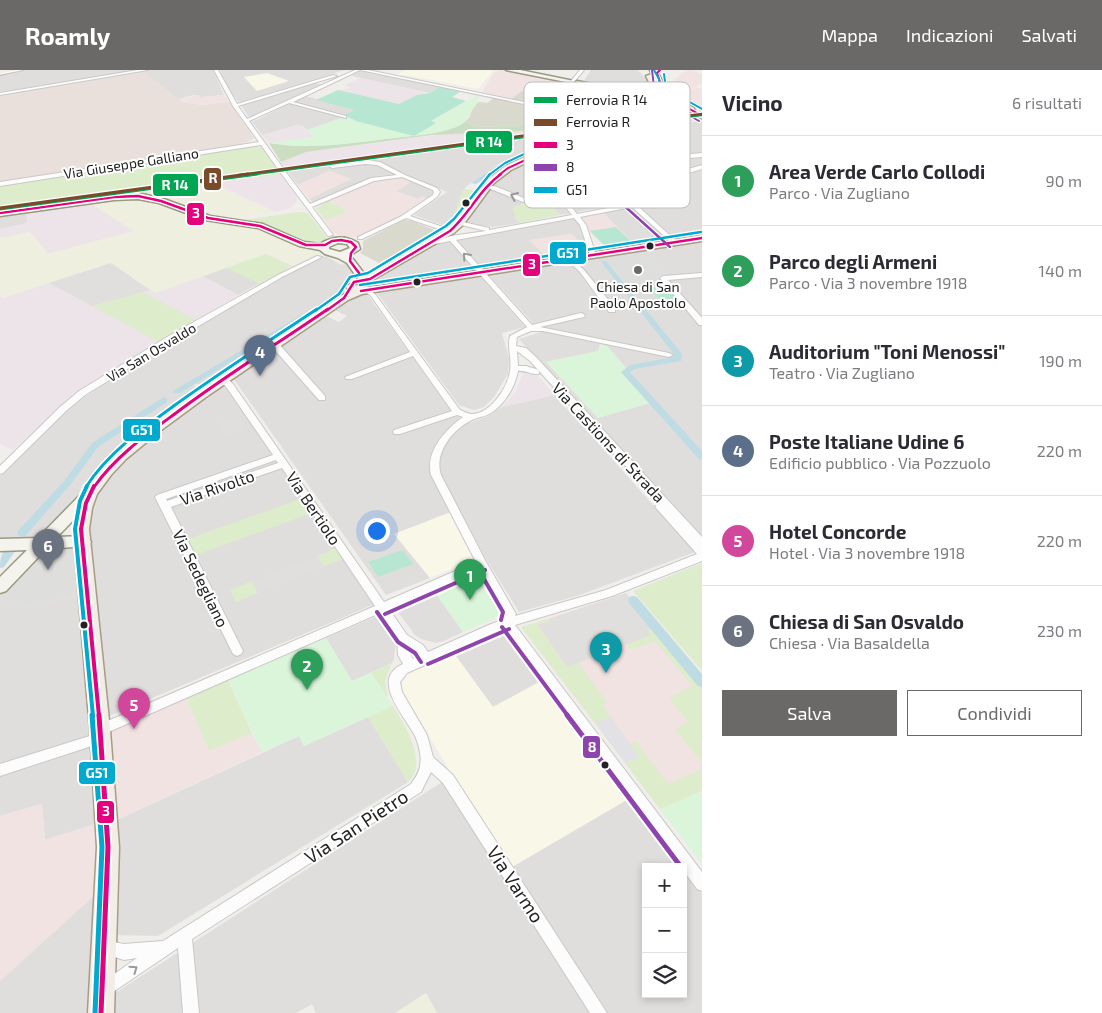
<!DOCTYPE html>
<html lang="it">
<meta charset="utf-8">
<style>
:root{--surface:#fff;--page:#f7f7f7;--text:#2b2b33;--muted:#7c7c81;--line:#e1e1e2;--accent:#6a6968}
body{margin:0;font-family:"Exo 2",sans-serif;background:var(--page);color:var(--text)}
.controls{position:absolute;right:15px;bottom:15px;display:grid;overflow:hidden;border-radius:0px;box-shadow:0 2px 8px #0003}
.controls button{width:45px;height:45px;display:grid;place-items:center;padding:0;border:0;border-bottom:1px solid var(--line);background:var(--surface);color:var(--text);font:25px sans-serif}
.you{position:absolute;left:376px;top:460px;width:18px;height:18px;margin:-12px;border:4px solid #fff;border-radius:50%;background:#1a73e8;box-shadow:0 0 0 8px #1a73e833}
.badge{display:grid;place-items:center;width:32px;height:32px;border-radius:50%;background:var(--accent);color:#fff;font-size:16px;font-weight:700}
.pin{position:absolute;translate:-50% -41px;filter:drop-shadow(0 1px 2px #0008)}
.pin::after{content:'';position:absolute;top:26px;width:18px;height:15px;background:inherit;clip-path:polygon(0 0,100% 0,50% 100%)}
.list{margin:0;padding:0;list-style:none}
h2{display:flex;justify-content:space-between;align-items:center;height:65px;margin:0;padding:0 20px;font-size:21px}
h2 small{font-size:16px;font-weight:400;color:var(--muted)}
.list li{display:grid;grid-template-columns:32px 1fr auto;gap:15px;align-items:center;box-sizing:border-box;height:90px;padding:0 20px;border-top:1px solid var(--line)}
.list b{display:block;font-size:19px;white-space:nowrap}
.list p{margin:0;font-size:16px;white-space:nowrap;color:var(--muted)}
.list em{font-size:16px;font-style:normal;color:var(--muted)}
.actions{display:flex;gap:10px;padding:15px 20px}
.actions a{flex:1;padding:11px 0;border:1px solid var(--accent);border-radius:0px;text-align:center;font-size:18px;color:var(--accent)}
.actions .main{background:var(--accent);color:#fff}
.icon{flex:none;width:28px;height:28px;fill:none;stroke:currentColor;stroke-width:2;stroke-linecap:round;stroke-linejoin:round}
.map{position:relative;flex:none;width:702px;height:943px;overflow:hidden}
header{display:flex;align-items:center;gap:30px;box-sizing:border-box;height:70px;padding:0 25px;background:var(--accent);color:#fff}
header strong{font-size:24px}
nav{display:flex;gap:28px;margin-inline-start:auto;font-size:18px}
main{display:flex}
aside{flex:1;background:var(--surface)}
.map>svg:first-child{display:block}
.residential{fill:#dfdedc}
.commercial{fill:#f1e3e1}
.industrial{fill:#ede4e9}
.education{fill:#f8f7e8}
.religious{fill:#dededc}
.military{fill:#eae0db}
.construction{fill:#d9d9cd}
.farmland{fill:#efefdf}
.grass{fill:#ddeccb}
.forest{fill:#cbdec1}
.park{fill:#daf5da}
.pitch{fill:#b7e6d2}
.parking{fill:#e0dfde}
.plaza{fill:#e2e1e5}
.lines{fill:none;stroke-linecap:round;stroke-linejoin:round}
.canal{fill:#bfdbe3;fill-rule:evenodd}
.street-casing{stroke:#c9c8c7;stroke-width:2}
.secondary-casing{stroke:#999a82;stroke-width:3}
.primary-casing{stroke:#a79c86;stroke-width:3}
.street{fill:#fdfcfc;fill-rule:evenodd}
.secondary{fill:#f4f4ed;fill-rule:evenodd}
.primary{fill:#f3ede7;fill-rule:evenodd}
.bus-1-far4-casing{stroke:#fff;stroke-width:4}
.bus-1-far3-casing{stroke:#fff;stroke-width:5}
.bus-1-far2-casing{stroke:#fff;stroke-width:6}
.bus-1-far1-casing{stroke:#fff;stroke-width:8}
.bus-1-casing{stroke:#fff;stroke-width:9}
.bus-2-far3-casing{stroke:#fff;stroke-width:4}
.bus-2-far2-casing{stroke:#fff;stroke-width:5}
.bus-2-far1-casing{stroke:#fff;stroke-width:8}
.bus-2-casing{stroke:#fff;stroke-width:9}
.bus-3-far4-casing{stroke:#fff;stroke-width:4}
.bus-3-far3-casing{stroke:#fff;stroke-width:5}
.bus-3-far2-casing{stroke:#fff;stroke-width:6}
.bus-3-far1-casing{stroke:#fff;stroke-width:8}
.bus-3-casing{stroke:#fff;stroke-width:9}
.bus-1-far4{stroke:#e5007d;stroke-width:2}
.bus-1-far3{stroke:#e5007d;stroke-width:2.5}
.bus-1-far2{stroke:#e5007d;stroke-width:3}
.bus-1-far1{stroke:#e5007d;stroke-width:4}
.bus-1{stroke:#e5007d;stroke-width:5}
.bus-2-far3{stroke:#8e44ad;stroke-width:2}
.bus-2-far2{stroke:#8e44ad;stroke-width:2.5}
.bus-2-far1{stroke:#8e44ad;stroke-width:4}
.bus-2{stroke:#8e44ad;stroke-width:5}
.bus-3-far4{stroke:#00a9ce;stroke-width:2}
.bus-3-far3{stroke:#00a9ce;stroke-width:2.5}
.bus-3-far2{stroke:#00a9ce;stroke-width:3}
.bus-3-far1{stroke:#00a9ce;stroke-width:4}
.bus-3{stroke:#00a9ce;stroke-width:5}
.rail-1-far1-casing{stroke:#fff;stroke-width:4.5}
.rail-1-casing{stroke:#fff;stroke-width:5.5}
.rail-2-far1-casing{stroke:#fff;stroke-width:4.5}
.rail-2-casing{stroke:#fff;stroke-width:5.5}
.rail-1-far1{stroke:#00a651;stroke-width:2.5}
.rail-1{stroke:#00a651;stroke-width:3}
.rail-2-far1{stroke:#7a4b2a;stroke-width:2.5}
.rail-2{stroke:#7a4b2a;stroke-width:3}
.oneway{stroke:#9a9a9a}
.bus-dot{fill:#222;stroke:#fff;stroke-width:2}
.poi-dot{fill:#6a6968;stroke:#fff;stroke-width:2}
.labels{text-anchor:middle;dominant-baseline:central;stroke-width:4;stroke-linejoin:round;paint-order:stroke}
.far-street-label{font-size:14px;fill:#222;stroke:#fff}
.far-poi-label{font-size:14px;fill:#222;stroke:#fff}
.street-label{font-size:16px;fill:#222;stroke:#fff}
.near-street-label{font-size:19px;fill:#222;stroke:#fff}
.key{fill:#fff;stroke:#bdbdbd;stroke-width:1}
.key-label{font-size:14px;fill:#222}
.line-badge{stroke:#fff;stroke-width:2}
.badge-label{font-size:14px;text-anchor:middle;font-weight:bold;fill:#fff}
</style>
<header>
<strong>Roamly</strong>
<nav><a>Mappa</a><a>Indicazioni</a><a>Salvati</a></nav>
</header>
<main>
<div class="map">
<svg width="702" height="943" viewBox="0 0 702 943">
<rect width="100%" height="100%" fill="#f0eeeb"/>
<!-- residential -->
<path class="residential" d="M24 0H139L0 22V4Z
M153 0H213L224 25 201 27 194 25 178 29 143 2Z
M220 0H345L241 32 238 31 228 19Z
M591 0H638L648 12H636L631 17 642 20 641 23 583 12Z
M360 1 439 17 429 23 351 6Z
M314 13 323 15 255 46H248L241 35Z
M306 26 356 40 345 46H347L307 60 303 56 262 65 252 52Z
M702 51V165L680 168 672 166 591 93 651 87 630 70 571 75 569 74 594 63 655 55Z
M550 65V69L500 93 467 116 464 119 475 121 460 144 448 157 414 145 447 122 408 106 391 105 376 106 314 133 309 129 351 109 329 101 298 115 287 101Z
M560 76 565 77 627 133 560 145 542 129 521 134 515 148 520 153 492 157 466 153 475 141 488 117 505 104Z
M412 111 433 120 434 124 429 129 423 127 418 129 395 121Z
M632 138 664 167V168L659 171 634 174 602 142Z
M26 141 28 153 0 159V145Z
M574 147 581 156 587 175H583L571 164 530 171 548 188 392 216 379 217 372 210 409 186 445 171Z
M702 170V248L664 205 636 180Z
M266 184 292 196 238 225 202 206Z
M326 186 353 202 352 207 346 213 342 225 209 315 191 314 203 319 85 421 43 468 0 469V406L71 337 107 311 279 209Z
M595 187 609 194 647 240 686 236 702 256V466L593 349 650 333 623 301 626 298 607 276 600 275 599 281 540 293 519 269 541 262 489 205Z
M480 206 525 257 502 263 509 289 508 304 494 327 484 337 474 340 459 335 377 223Z
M367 224 449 338 461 349 433 382 430 392V398L451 442 395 464 430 508 386 525 233 308 326 246 339 252 347 246 335 240 355 226Z
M219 317 227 318 375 534 107 647 89 458 93 430 108 406 149 369Z
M555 325 695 482 577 526 519 542 486 489 443 409 439 397V387L449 369 464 355 488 346 502 337Z
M434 521 463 562 444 571 436 573 421 569 415 565 395 538Z
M81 525 99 753 45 770 42 734 0 746V529L25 537Z
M380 545 396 569 394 589 392 593 352 611 326 568Z
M502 559 541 611 493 637 453 582Z
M368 647 408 712 158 866 114 865 117 750 299 666 304 676Z
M445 710 594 943H437L426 923 395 943H316L312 934 296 943H111L112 925Z
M630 728 681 797H646V924H683V799L702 824V943H608L512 797Z
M99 821 93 943H0V911Z"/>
<!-- commercial -->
<path class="commercial" d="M499 0H502L558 11 550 16 533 13 511 29 482 23 493 4Z
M690 0 702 4V15L699 14 696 17 702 19V33L686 35 674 28 670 22 671 13 682 3Z
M199 25 201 27 224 25 229 32 195 35 178 29Z
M329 101 351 109 309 129 298 115Z
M400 107 412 111 396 122 417 129 422 126 429 129 399 147 357 167H342L333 162 325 151 348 141 328 131 371 110Z
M602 142 634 174 607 179 586 158 579 146Z
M571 164 583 175H587L588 182 549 188 529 170Z
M626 523 702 615V721L660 739 521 557Z
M186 628 209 681 252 663 262 682 117 750 109 661Z
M42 734 45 770 99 753V821L0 911V746Z"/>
<!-- industrial -->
<path class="industrial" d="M360 8 426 22 399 34 338 20H344L350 17 345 15Z
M702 33V45L0 141V136L284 98 281 92 306 82 445 64 547 60 687 41 686 35Z
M299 54 315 67 269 73 262 65Z
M280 104 297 127V131L290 138 276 142 212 113Z
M90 133 135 161 48 184 30 162 2 168 0 166V159L27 153 26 141Z
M111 193 155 223 202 206 238 225 77 321 13 380 0 374V225L3 228Z
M525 303 537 305 555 325 502 337 516 321 522 305Z"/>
<!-- education -->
<path class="education" d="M407 0H492L493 1 478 19 406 5H396Z
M267 3 289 11 257 21 244 7Z
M451 442 476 489 430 508 394 464Z
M453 582 493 637 541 611 630 728 512 797 452 705 403 622 402 613 409 603Z"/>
<!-- religious -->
<path class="religious" d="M636 180 664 205 658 207 686 236 647 240 609 194 605 191 601 192 595 187Z
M76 477 81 525 25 537 0 529V525L42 478Z"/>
<!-- military -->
<path class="military" d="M143 2 183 32 201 35 229 32 254 68 248 72 242 73V75L0 112V25Z"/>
<!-- construction -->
<path class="construction" d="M558 11 566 13 567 14 595 18 590 22 616 28 608 34H605L591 45 511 29 533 13 550 16Z
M494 28 597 48 585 52 569 53 561 51 557 46 536 53 525 55 479 57 464 52 469 48 474 35 479 32 487 33Z
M404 150 412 151 437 161 379 193 360 183 363 179V171Z"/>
<!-- farmland -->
<path class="farmland" d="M212 113 276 142 236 147 218 146 201 142 143 123Z
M136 129 207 152 255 158 319 179 320 183 292 196 266 184 155 223 111 193 3 228 0 225V166L2 168 30 162 48 184 134 161 90 133Z
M426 923 437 943H395Z"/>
<!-- grass -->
<path class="grass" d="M252 76 262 77 277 99 0 136V115Z
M279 102 280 104 143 123 137 122Z
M463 119 475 121 460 144H454Z
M542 129 560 145 520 153 515 148 513 137Z
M328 131 348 141 325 151 316 138Z
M298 142 308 143 328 169C310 181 282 159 264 154 258 152 251 152 244 150Z
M266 184 292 196 260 214 226 198Z
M142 222 196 250 159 272 92 236Z
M303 428 312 443 196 485 188 469Z
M336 478 343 489 324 496 317 486Z
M702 493V601L633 521Z
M252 511 258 523 236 532 230 520Z
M549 549 551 551 538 556 567 596 578 592 607 632 603 635 611 647 595 653 521 557Z
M654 557 702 615V693L675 659 688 652 669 628 692 616 655 571 631 580 627 574 650 565 646 560Z
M392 593 385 611 388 628 371 603Z
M228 610 252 663 209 681 186 628Z
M393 636C404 653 429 693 408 712L368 647Z
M636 671 668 714 702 699V721L660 739 625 693 639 687 630 674Z"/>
<!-- forest -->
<path class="forest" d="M551 45 557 46C566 59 584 50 596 48 601 48 609 50 613 51L547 60 432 65 306 82 281 92 269 73C310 80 352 73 394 68 416 65 445 65 464 52L479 57 525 55 536 53Z"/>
<!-- park -->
<path class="park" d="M476 26H480L476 31 479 32C469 40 470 53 454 58 436 64 413 66 394 68 352 73 310 80 269 73L314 67 307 60 347 46 435 53 431 52Z
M600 274 607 276 626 298 623 301 650 333 598 348 546 292 598 281Z
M475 504 487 508C509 550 503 544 463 562L434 521Z
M326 568 352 611 371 603 393 636 304 676 299 666 262 682 228 610Z
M702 721V794L660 739Z"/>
<!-- pitch -->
<path class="pitch" d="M439 17 460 22 452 27 466 31 431 51 436 53 414 66 356 51 344 45 355 40 316 30 338 20 399 34 417 25 430 23Z
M616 157 634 174 608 179 590 161Z
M666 215 683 234 666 236 649 217Z
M403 480 413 494 378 507 368 492Z"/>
<!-- parking -->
<path class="parking" d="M652 156 664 167V169L648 173 632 158Z
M111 193 150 220 92 236 49 213Z
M347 193 353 204 346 213 344 220 326 213 346 203 333 197Z
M546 292 598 348 593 349 540 293Z
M239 347 246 358 225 365 218 353Z
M92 386 106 392 83 420 70 417Z
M317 486 324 496 258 523 252 511Z
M626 523 654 557 647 560 651 565 567 597 538 555 550 551 549 549Z"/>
<!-- plaza -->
<path class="plaza" d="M611 647 630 674 639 687 625 693 595 653Z"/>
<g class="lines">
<!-- canal -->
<path class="canal" d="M630 33 634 34 623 44 609 49 607 48 619 42Z
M599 49 601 51 550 60 548 59Z
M552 65 557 66 552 72 504 96 476 114 471 113 500 94 548 70Z
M434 165 437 167 436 168 398 187 371 205 366 204 394 185Z
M602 191H606L682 284 681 291 635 299 630 302 702 381V390L699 389 621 302 630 295 674 287V284L602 193Z
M338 223 343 224 180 323H174L173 321Z
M164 327 167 328V332L98 377 70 415 25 466H19L17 463 19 460 64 411 92 373Z
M11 476 15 477 16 480 4 497 0 498C0 489 1 480 11 476Z
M633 526 637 527 702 604V617L698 616 629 533 628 530 629 527Z"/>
<defs>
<path id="street" d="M14 0H23L0 5V3Z
M138 0H148L0 25V23Z
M214 0H218L237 34 333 5 337 6 238 36 247 49 355 0H368L601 48 636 45 638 46 601 50 360 0 293 32 346 46V48L289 33 249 51 283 98 282 99H278L261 75 0 116V112L259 72 233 36Z
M580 0H584L574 12H570Z
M702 46V48L650 55 648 54Z
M559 71 569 74 590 93 702 83V87L594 96 613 114 654 109 702 95V99L655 113 617 117 676 171V173H672L632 137 580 147 586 155 596 185 593 187 590 185 580 155 574 148 456 170 532 255 581 243 585 245 584 247 540 257 669 283 673 285 669 287 543 261H531L517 267 516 276 526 278 536 287 702 467V491L612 526 515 555 702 802V821L697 819 683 800V797H681L505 559 407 603 400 612 402 622 427 665 433 687 453 705 607 943H590L443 713 431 702 421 722 192 869 199 943H183L178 878 110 924 105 927 100 924 97 919 100 914 137 888 124 890 99 882 97 877 99 872 104 870 124 874 163 871 411 714C415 708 419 703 420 696 422 686 419 675 415 666 405 646 369 609 403 594L398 585 397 569 380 543 104 664 106 668 104 672 0 706V694L96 664 94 660 96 656 375 536 282 398 171 437 243 581 241 584 237 586 233 584 155 427 157 425 273 385 227 318 219 309 220 307H226L233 314 384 532 476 492 431 405C425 382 445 360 463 347L457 345 400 364H394L393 362 394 360 452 341 413 286 352 309H346L345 307 410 282 371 226 363 220 366 218 375 224 460 340C463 341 468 344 471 344 490 345 508 317 510 301 512 289 507 277 510 266L527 257 450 171 435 174 432 172 451 166 486 161 457 154V152L459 151 489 158V160L572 145 556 125 523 132 483 116 486 114 497 117 524 128 568 119 608 115 565 76 559 73ZM611 118 629 134 577 144 561 124ZM517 281 530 291 660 434 657 435 655 437 657 439 697 484 606 520 515 546 516 544 486 492 441 405C434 384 451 361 470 351 476 347 485 347 491 343 505 334 515 317 518 301 525 300 532 305 539 304V300L526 296H518ZM276 390 278 393 167 431 166 429ZM480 499 504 540 506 544 503 550 491 554 428 582 423 575 407 565 389 539ZM409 578 415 581 419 587 413 589 410 584Z
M365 90 380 92 405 105 437 118 440 122 437 127 410 146 452 160V162H448L406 148 362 169H358V167L400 147 433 125 434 122 433 120 402 107 374 111 312 137 333 165 328 166 280 102 285 101 310 134 371 108 397 105 377 95 365 94 332 98 329 96Z
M317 186 322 187 282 207 173 271 85 325 66 341 3 403 0 404V396L60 337 79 321 167 267 278 205Z
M567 188H571L584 200 615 238V242H609L580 202 567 190Z
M702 203V207L668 210 702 248V255H699L660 208 663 206Z
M272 273H278L325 326V330H319L272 277Z"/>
<path id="secondary" d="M506 0H520L574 11 571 13Z
M577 11 649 25 652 27 649 29 575 14 574 13Z
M138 123 164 129 210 146 263 154 304 172 320 174C332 166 346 165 358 173L360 179 349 186 353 189 369 210 364 213 360 212 347 193 338 188 325 184 320 180 299 176 258 158 205 150 159 133 138 129 114 130 0 146V140L114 124ZM338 173 347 174 350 178 340 182 329 179V177Z
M89 420 94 421 96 425 94 429 57 467 83 466 88 468 91 472 88 476 46 479 6 521 0 523V507L27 480 0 481V469L38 468 84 421Z"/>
<path id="primary" d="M0 0H15L0 4Z
M650 0H656L664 14 663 21 694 38V42H688L655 21 651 25 654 28 653 30 638 42 642 47 641 49H635L629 42 645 28 642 25 649 20 650 14 646 6 652 4Z
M698 44H702V48H698Z
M650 52H653V56L581 67 511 100 494 113 463 155 454 163 369 212H361L359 210 446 159 455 151 488 109 505 96 576 63Z
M702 165V171L362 224 348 230 206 327 160 361 126 389 111 405 97 424 92 438 89 459 110 660 119 777 114 943H88L97 777 90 660 73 459C75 444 78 429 86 416 105 387 136 365 164 345 221 303 282 266 340 226L351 221 346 217 348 215 352 214 362 217 382 216Z"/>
</defs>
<!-- street casing -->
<use href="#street" class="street-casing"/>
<!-- secondary casing -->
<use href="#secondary" class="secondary-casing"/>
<!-- primary casing -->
<use href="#primary" class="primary-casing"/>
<!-- street -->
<use href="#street" class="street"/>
<!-- secondary -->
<use href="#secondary" class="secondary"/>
<!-- primary -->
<use href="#primary" class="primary"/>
<defs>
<path id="bus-1-far4" d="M660 0 657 3 661 15 659 22 702 46
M499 105 508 98 579 65 650 54"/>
<path id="bus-1-far3" d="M0 143 114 127 138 126 161 131 208 148 260 156 306 175H325L332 171 341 170 351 172 356 177 351 183 350 191 359 203
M361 221 702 168
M326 241 344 228 354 212 370 209 450 161C469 144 480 119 501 104"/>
<path id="bus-1-far2" d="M94 417C116 386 146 365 176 343 225 306 277 274 328 239"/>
<path id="bus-1-far1" d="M94 416 86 433 81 459 99 646"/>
<path id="bus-1" d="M99 645 108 777 101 943"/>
<path id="bus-2-far3" d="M652 0 655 26 699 51
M558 78 563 80 591 105
M563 78 588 69 651 60"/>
<path id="bus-2-far2" d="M589 104 670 177"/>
<path id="bus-2-far1" d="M477 497 503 542 501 550
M377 542 398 572 415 583 421 592
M385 544 485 500
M502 557 568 646
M428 594 509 559"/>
<path id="bus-2" d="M567 645 681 797"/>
<path id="bus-3-far4" d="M664 4 666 19 702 39
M653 49 642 42 655 32V25L660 19 659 9 654 0
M489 105 505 93 577 59 649 48"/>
<path id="bus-3-far3" d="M360 215 701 162
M315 241 339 224 350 207 368 203 446 156 454 149 490 104"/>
<path id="bus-3-far2" d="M86 417C108 383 142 359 175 335 221 302 269 271 317 239"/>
<path id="bus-3-far1" d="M87 416 80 431 75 459 93 646"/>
<path id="bus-3" d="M92 645 102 777 95 943"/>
</defs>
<!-- bus-1-far4 casing -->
<use href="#bus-1-far4" class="bus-1-far4-casing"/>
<!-- bus-1-far3 casing -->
<use href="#bus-1-far3" class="bus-1-far3-casing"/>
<!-- bus-1-far2 casing -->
<use href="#bus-1-far2" class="bus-1-far2-casing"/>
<!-- bus-1-far1 casing -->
<use href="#bus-1-far1" class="bus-1-far1-casing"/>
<!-- bus-1 casing -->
<use href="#bus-1" class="bus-1-casing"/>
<!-- bus-2-far3 casing -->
<use href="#bus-2-far3" class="bus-2-far3-casing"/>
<!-- bus-2-far2 casing -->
<use href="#bus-2-far2" class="bus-2-far2-casing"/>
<!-- bus-2-far1 casing -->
<use href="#bus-2-far1" class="bus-2-far1-casing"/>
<!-- bus-2 casing -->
<use href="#bus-2" class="bus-2-casing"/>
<!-- bus-3-far4 casing -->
<use href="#bus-3-far4" class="bus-3-far4-casing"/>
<!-- bus-3-far3 casing -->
<use href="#bus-3-far3" class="bus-3-far3-casing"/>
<!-- bus-3-far2 casing -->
<use href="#bus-3-far2" class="bus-3-far2-casing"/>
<!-- bus-3-far1 casing -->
<use href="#bus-3-far1" class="bus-3-far1-casing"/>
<!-- bus-3 casing -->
<use href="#bus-3" class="bus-3-casing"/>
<!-- bus-1-far4 -->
<use href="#bus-1-far4" class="bus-1-far4"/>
<!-- bus-1-far3 -->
<use href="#bus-1-far3" class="bus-1-far3"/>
<!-- bus-1-far2 -->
<use href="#bus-1-far2" class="bus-1-far2"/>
<!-- bus-1-far1 -->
<use href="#bus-1-far1" class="bus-1-far1"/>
<!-- bus-1 -->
<use href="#bus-1" class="bus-1"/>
<!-- bus-2-far3 -->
<use href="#bus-2-far3" class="bus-2-far3"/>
<!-- bus-2-far2 -->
<use href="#bus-2-far2" class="bus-2-far2"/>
<!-- bus-2-far1 -->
<use href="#bus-2-far1" class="bus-2-far1"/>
<!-- bus-2 -->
<use href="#bus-2" class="bus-2"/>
<!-- bus-3-far4 -->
<use href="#bus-3-far4" class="bus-3-far4"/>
<!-- bus-3-far3 -->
<use href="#bus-3-far3" class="bus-3-far3"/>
<!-- bus-3-far2 -->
<use href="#bus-3-far2" class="bus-3-far2"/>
<!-- bus-3-far1 -->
<use href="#bus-3-far1" class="bus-3-far1"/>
<!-- bus-3 -->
<use href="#bus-3" class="bus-3"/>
<defs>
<path id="rail-1-far1" d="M248 105 553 63 702 45"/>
<path id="rail-1" d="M0 139 257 104"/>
<path id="rail-2-far1" d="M239 105 542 63 702 44"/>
<path id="rail-2" d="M0 138 248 104"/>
</defs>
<!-- rail-1-far1 casing -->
<use href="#rail-1-far1" class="rail-1-far1-casing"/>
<!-- rail-1 casing -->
<use href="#rail-1" class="rail-1-casing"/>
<!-- rail-2-far1 casing -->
<use href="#rail-2-far1" class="rail-2-far1-casing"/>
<!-- rail-2 casing -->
<use href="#rail-2" class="rail-2-casing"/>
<!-- rail-1-far1 -->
<use href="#rail-1-far1" class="rail-1-far1"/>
<!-- rail-1 -->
<use href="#rail-1" class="rail-1"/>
<!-- rail-2-far1 -->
<use href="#rail-2-far1" class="rail-2-far1"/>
<!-- rail-2 -->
<use href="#rail-2" class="rail-2"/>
</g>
<!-- one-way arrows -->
<defs><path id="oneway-chevron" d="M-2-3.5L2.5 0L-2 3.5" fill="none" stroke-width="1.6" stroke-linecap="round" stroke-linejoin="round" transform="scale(1.25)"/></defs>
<g class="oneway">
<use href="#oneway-chevron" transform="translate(514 126) rotate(-156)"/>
<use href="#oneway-chevron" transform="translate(466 186) rotate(-131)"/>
<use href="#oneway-chevron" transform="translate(134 899) rotate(-35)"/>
</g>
<!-- markers -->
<g class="bus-dot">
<circle cx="466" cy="133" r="4.5"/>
<circle cx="650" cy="176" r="4.5"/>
<circle cx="417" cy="212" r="4.5"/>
<circle cx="84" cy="555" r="4.5"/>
<circle cx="605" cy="695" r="4.5"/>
</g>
<circle class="poi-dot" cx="638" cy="200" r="5"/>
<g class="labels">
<!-- far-street labels -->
<g class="far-street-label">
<text transform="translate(131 93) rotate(-9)">Via Giuseppe Galliano</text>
<text transform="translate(151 282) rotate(-31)">Via San Osvaldo</text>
</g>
<!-- far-poi labels -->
<g class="far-poi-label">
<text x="638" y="216">Chiesa di San<tspan x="638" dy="16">Paolo Apostolo</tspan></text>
</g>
<!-- street labels -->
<g class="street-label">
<text transform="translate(609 372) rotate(47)">Via Castions di Strada</text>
<text transform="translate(217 417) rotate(-19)">Via Rivolto</text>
<text transform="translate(314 438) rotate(56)">Via Bertiolo</text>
<text transform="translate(201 508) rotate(64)">Via Sedegliano</text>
</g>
<!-- near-street labels -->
<g class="near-street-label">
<text transform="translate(356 756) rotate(-33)">Via San Pietro</text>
<text transform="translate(516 814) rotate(57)">Via Varmo</text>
</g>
</g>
<!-- legend -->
<rect x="524" y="12" width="166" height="126" rx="8" class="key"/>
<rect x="534" y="27" width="23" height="6" fill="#00a651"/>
<rect x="534" y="49" width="23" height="7" fill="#7a4b2a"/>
<rect x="534" y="72" width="23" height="6" fill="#e5007d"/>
<rect x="534" y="94" width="23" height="7" fill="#8e44ad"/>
<rect x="534" y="117" width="23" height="6" fill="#00a9ce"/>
<g class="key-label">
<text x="566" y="35">Ferrovia R 14</text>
<text x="566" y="57">Ferrovia R</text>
<text x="566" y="80">3</text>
<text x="566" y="102">8</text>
<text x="566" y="125">G51</text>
</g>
<g class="line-badge">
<rect x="465" y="60" width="48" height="24" rx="5" fill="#00a651"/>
<rect x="203" y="97" width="19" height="24" rx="5" fill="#7a4b2a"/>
<rect x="152" y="103" width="47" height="24" rx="5" fill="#00a651"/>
<rect x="186" y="132" width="19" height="24" rx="5" fill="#e5007d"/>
<rect x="549" y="171" width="38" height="24" rx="5" fill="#00a9ce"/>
<rect x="522" y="183" width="19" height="24" rx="5" fill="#e5007d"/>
<rect x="122" y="348" width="39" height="24" rx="5" fill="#00a9ce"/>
<rect x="582" y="665" width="19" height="24" rx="5" fill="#8e44ad"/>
<rect x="78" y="691" width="38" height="24" rx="5" fill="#00a9ce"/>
<rect x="96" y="730" width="19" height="24" rx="5" fill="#e5007d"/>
</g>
<g class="badge-label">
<text x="489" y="77">R 14</text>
<text x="213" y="113">R</text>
<text x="175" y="120">R 14</text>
<text x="196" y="148">3</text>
<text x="568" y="188">G51</text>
<text x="532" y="199">3</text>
<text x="142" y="365">G51</text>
<text x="592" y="682">8</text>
<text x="97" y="708">G51</text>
<text x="106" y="746">3</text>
</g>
</svg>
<div class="controls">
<button>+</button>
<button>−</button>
<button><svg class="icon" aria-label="layers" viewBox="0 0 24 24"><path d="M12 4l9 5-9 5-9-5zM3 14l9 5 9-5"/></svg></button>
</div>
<div class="you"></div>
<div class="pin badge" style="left:470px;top:530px;background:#2e9e5b">1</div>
<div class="pin badge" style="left:307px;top:620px;background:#2e9e5b">2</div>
<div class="pin badge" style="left:606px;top:603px;background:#0f9aa8">3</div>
<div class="pin badge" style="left:260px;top:306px;background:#5c6f8a">4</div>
<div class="pin badge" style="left:134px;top:659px;background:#d1479c">5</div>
<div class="pin badge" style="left:48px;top:500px;background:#6b7280">6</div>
</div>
<aside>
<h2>Vicino<small>6 risultati</small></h2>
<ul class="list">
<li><span class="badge" style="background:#2e9e5b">1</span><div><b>Area Verde Carlo Collodi</b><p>Parco · Via Zugliano</p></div><em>90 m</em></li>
<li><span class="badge" style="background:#2e9e5b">2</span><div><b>Parco degli Armeni</b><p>Parco · Via 3 novembre 1918</p></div><em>140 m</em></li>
<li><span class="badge" style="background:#0f9aa8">3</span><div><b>Auditorium &quot;Toni Menossi&quot;</b><p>Teatro · Via Zugliano</p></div><em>190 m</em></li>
<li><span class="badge" style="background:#5c6f8a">4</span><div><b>Poste Italiane Udine 6</b><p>Edificio pubblico · Via Pozzuolo</p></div><em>220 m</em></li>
<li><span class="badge" style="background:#d1479c">5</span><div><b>Hotel Concorde</b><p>Hotel · Via 3 novembre 1918</p></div><em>220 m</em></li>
<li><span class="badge" style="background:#6b7280">6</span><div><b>Chiesa di San Osvaldo</b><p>Chiesa · Via Basaldella</p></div><em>230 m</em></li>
</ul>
<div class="actions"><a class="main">Salva</a><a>Condividi</a></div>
</aside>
</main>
